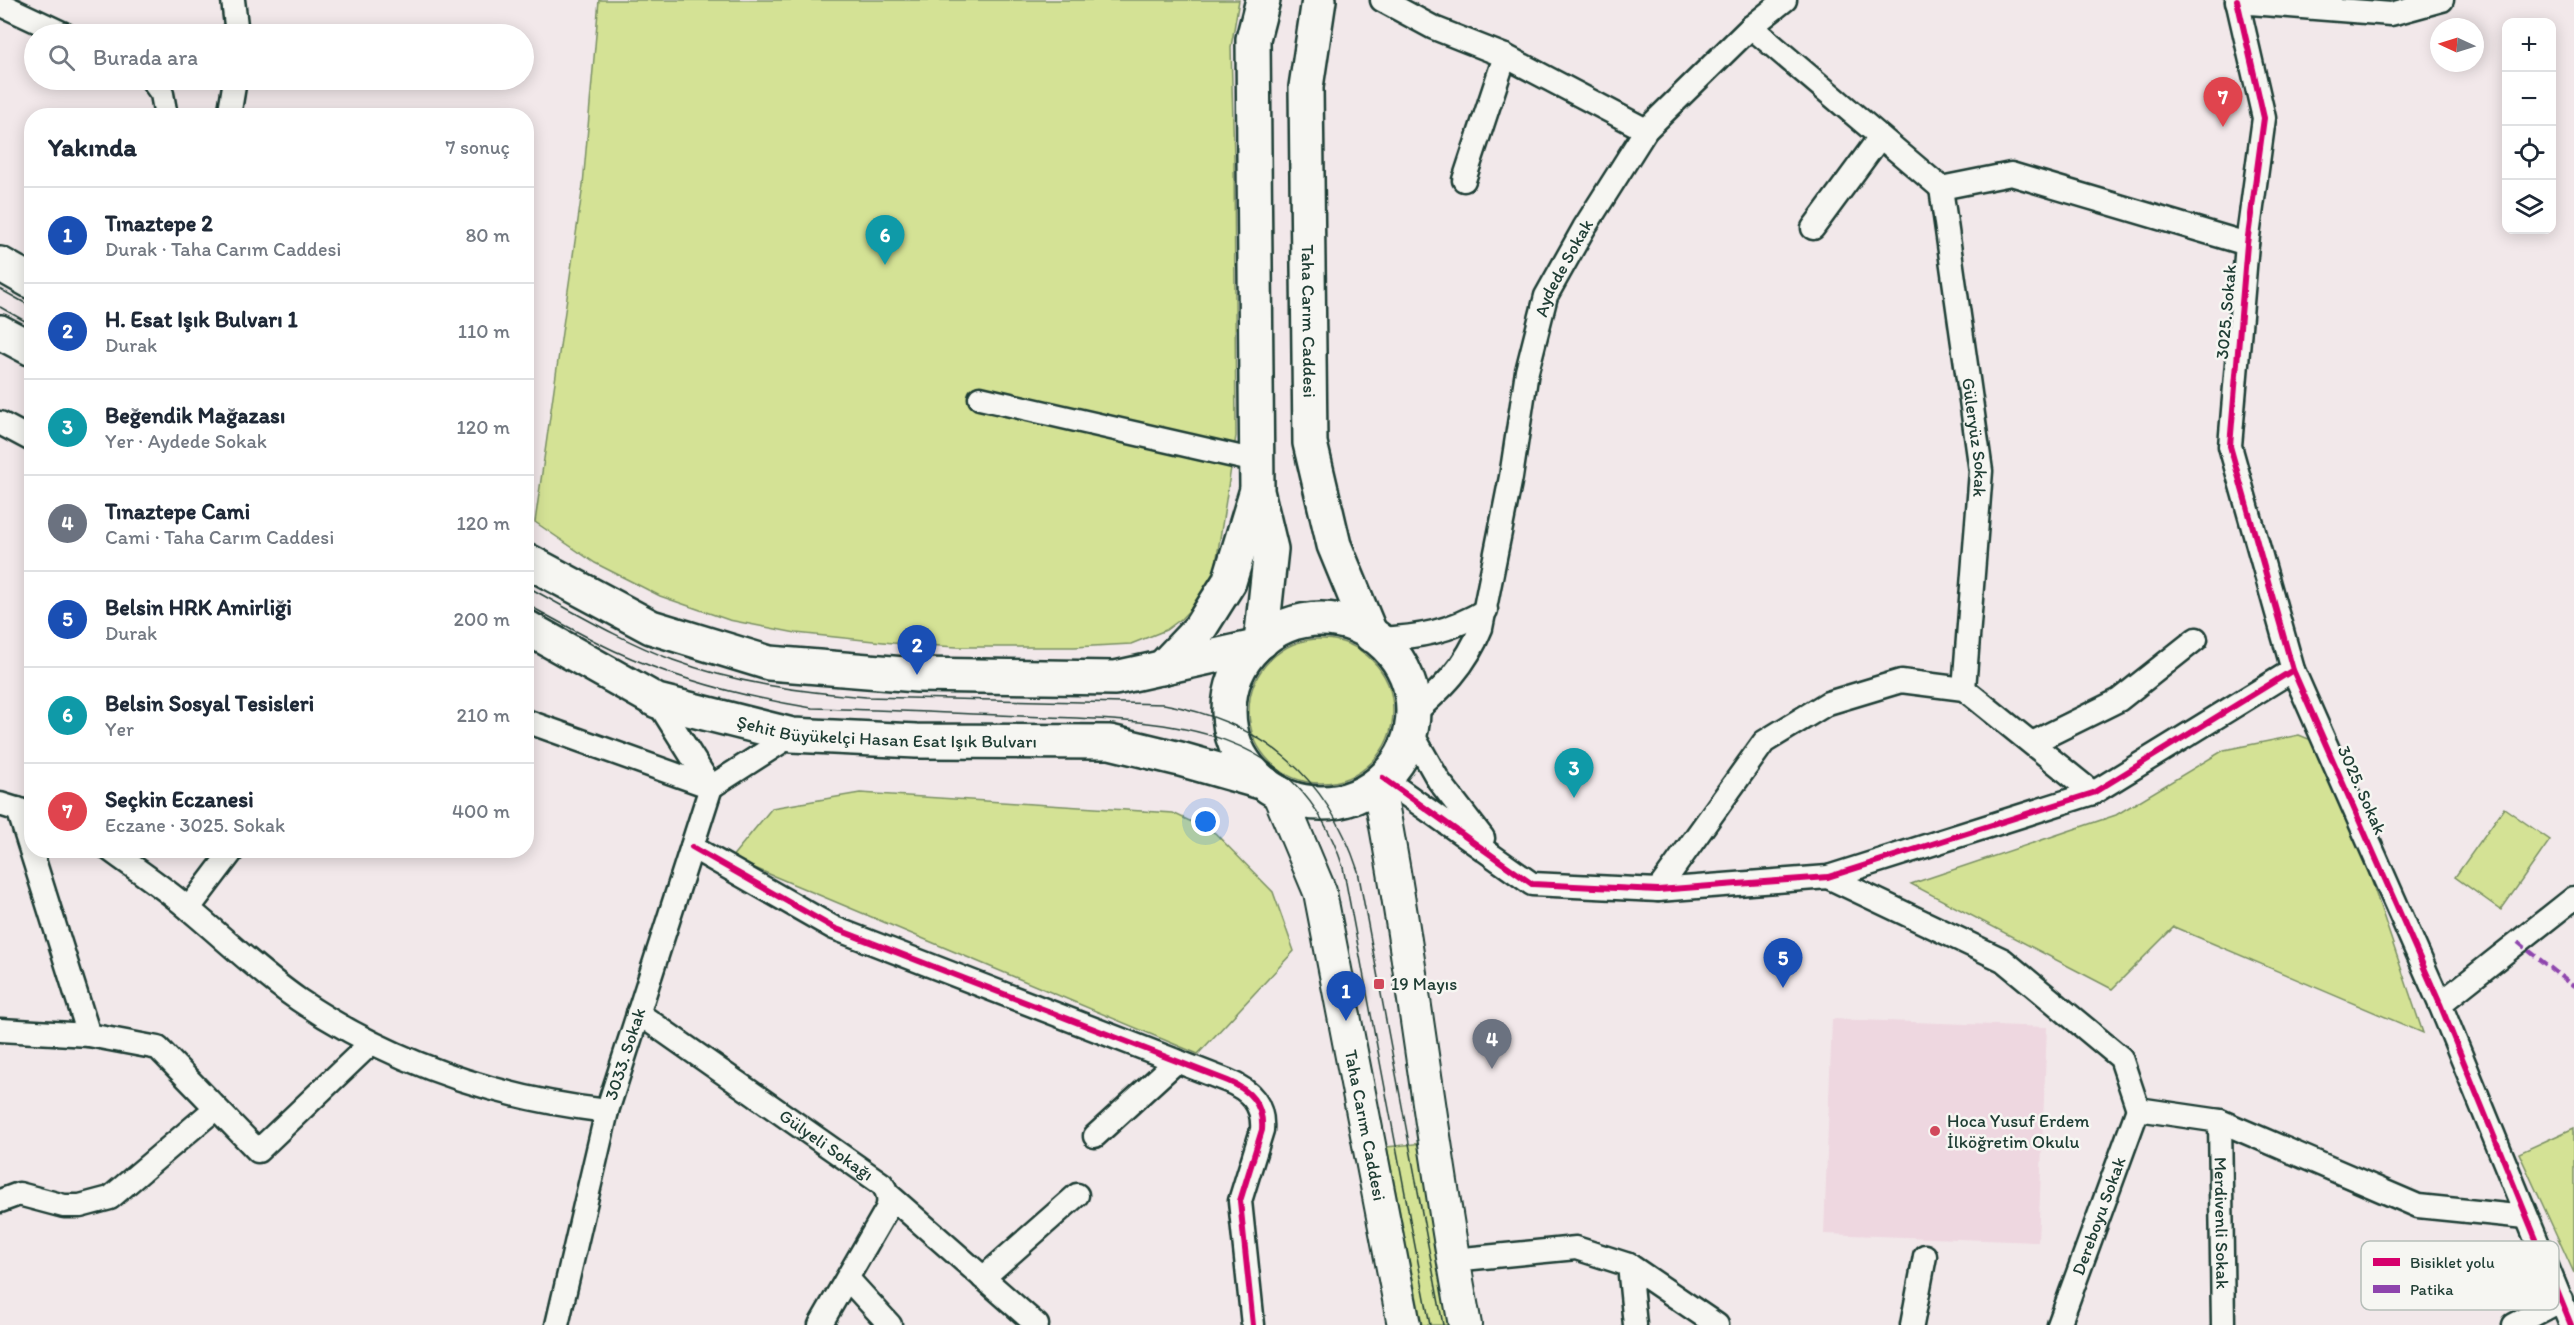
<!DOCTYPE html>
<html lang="tr">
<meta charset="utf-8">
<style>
:root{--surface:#fff;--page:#f2f2f3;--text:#1f2937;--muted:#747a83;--line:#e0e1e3;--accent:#0b8043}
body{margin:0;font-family:Itim,sans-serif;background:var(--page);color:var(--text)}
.controls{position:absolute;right:18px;top:18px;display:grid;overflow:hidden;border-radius:12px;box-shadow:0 3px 15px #0003}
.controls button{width:54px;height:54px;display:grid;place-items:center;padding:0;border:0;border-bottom:2px solid var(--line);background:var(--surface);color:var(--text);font:30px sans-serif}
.compass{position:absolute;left:2430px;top:18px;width:54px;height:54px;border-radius:50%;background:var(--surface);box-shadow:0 3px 15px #0003;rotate:274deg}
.you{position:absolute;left:1206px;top:822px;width:21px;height:21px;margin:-15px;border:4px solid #fff;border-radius:50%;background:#1a73e8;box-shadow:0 0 0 9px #1a73e833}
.badge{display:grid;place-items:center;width:39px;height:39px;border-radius:50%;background:var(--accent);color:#fff;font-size:20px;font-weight:700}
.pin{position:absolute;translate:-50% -50px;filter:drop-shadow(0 2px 3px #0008)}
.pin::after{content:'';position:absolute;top:32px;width:21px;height:18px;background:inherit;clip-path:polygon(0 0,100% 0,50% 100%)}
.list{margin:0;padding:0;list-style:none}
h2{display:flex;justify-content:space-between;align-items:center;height:78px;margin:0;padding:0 24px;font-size:26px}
h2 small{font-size:20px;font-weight:400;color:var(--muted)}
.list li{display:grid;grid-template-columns:39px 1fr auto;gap:18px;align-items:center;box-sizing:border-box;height:96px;padding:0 24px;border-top:2px solid var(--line)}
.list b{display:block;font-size:22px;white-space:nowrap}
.list p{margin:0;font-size:20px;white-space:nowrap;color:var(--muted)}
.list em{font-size:20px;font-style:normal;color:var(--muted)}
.icon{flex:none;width:33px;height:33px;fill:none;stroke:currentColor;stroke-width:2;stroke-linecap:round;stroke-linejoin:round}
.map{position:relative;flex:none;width:2574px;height:1325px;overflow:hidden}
.search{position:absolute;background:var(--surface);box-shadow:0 3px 15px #0003;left:24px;top:24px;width:510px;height:66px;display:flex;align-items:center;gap:15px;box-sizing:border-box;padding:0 21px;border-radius:33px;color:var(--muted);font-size:22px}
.panel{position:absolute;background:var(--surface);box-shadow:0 3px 15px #0003;left:24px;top:108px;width:510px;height:750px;border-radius:24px}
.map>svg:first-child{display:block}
.built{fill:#eed7e0}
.green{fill:#d4e295;stroke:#7a9064;stroke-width:1.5}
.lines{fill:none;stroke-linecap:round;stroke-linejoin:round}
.minor-casing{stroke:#1f3d34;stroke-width:27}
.secondary-casing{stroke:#1f3d34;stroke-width:36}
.primary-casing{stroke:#1f3d34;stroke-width:38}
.minor{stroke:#f6f6f2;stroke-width:22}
.secondary{stroke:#f6f6f2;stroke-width:32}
.primary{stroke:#f6f6f2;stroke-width:33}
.tram{stroke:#1f3d34;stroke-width:1.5}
.quiet{stroke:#8e44ad;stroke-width:4.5;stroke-dasharray:9 4.5;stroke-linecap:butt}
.cycleway-casing{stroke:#f6f6f2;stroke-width:10}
.cycleway{stroke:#d6006c;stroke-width:6}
.poi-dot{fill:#d1495b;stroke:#f6f6f2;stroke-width:2}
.labels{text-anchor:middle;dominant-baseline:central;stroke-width:5;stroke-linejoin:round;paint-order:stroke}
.street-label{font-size:18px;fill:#1f3d34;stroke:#f6f6f2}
.poi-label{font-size:18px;fill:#1f3d34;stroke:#f6f6f2;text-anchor:start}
.key{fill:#f6f6f2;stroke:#b6beb9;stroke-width:1.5}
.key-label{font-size:16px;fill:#1f3d34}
</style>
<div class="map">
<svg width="2574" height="1325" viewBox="0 0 2574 1325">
<rect width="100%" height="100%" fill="#f2e8ea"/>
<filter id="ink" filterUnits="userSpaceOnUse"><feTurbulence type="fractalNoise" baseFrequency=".0167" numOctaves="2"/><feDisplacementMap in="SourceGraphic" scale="12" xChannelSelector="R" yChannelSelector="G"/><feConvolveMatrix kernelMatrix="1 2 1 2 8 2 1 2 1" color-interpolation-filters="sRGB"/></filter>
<g filter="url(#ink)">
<!-- built -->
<path class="built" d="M1832 1019 2047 1027 2038 1242 1824 1234Z"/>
<!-- green -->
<path class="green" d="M599 0H1239L1231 47 1234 159 1236 436 1215 570 1202 597 1181 619 1166 630 1131 644 1074 647H957L893 643 796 633 729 620 660 596 595 563 535 522 583 185Z
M1249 711a72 72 0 1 1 144 0a72 72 0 1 1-144 0Z
M2299 735 2326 746 2423 1033 2174 927 2112 989 1911 884 2116 815 2224 750Z
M860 793 1173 813 1215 833 1273 892 1294 951 1198 1054 731 858 772 808Z
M2504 808 2550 840 2501 910 2455 877Z
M2574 1128V1273L2519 1153Z
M1423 1143 1453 1325H1422L1387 1147Z"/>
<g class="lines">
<defs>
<g id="minor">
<path d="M233 0 237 34"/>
<path d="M1382 0 1434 28 1505 56 1646 130"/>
<path d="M2237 0 2264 118 2247 244 2230 446 2293 670 2440 1004 2571 1325"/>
<path d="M2237 2 2391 14 2442 0"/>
<path d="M0 4 64 34"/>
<path d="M1751 27 1941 188"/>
<path d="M152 80 162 94 166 116"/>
<path d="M229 116 235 80"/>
<path d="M1464 180 1505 56"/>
<path id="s1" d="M1941 188 1981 471 1964 689"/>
<path d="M1941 188 2011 174 2247 244"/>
<path d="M1813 228 1880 137"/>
<path d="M980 398 1256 461"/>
<path d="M0 423 32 440"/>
<path d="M1378 639C1420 637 1449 632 1486 610"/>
<path d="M657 701 711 787 792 735"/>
<path id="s2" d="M1413 714C1443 688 1466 666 1481 628L1511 477 1527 371 1546 296 1584 228 1646 130 1751 27 1785 0"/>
<path d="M526 721 711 787 607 1111 557 1325"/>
<path d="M1410 730 1439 781 1483 838"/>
<path d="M2032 743 2119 700 2196 639"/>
<path d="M1383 778 1532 884 1658 890 1828 877 2093 793 2293 670"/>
<path d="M0 804 32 814"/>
<path d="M18 809 89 1035"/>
<path d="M692 847 834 928 1228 1081C1250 1090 1264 1105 1262 1130L1240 1201 1253 1325"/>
<path d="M110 850C137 870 165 888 190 910 226 940 260 973 299 1000 392 1063 496 1098 607 1111"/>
<path d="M1828 877 2003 960 2121 1058 2138 1109 2220 1121 2418 1206 2526 1217"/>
<path d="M1658 890 1764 742 1828 703 1901 681 1964 689 2093 793"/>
<path d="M189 908 233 850"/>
<path d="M2440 1004 2574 898"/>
<path id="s3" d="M638 1013 882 1184C888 1192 890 1199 887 1209L820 1325"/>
<path d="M0 1030 89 1035 158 1048 258 1151 371 1043"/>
<path id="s4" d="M2220 1121 2223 1325"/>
<path d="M1095 1136 1177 1061"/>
<path d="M889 1195 1037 1325"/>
<path d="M0 1201 19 1194 64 1206H80L110 1198 216 1108"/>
<path d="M1453 1260 1576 1248 1629 1265 1717 1325"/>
<path d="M1629 1265 1635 1325"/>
<path d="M983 1278 1077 1195"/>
<path d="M848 1279 890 1325"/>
<path d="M1912 1325 1925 1256"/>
<path id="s5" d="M2059 1325 2138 1109"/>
<path d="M2514 1325 2562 1300"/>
</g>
<g id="secondary">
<path d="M1378 783C1413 963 1431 1145 1465 1325"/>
<path id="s6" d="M1278 792 1320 892 1404 1325"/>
</g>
<g id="primary">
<path id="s7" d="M1319 0 1306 87 1310 443 1334 545 1371 635"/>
<path d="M0 264 32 282"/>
<path d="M0 332 32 349"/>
<path d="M526 560 651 627 769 663 917 675 1115 678 1255 647"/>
<circle cx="1321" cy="711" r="92"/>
<path id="s8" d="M526 627 657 701 792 735 916 741 1110 742 1180 759 1264 783"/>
<path d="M1261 642 1271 549 1257 491 1253 39 1263 0"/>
<path d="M1162 668 1200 628 1229 582 1256 493"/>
</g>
</defs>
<!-- minor casing -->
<use href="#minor" class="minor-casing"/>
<!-- secondary casing -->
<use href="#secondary" class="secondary-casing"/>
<!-- primary casing -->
<use href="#primary" class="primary-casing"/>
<!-- minor -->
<use href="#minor" class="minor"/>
<!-- secondary -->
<use href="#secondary" class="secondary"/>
<!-- primary -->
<use href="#primary" class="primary"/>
<!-- tram -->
<path class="tram" d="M0 289 32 307
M0 307 32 325
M526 586C574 612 622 641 673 660 735 683 800 692 866 697L1164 704C1262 722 1327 775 1358 871L1443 1325
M526 604C556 620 585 637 615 651 678 680 744 697 812 708 882 710 952 713 1021 716 1154 721 1294 715 1343 867L1430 1325"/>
<!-- quiet -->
<path class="quiet" d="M2518 942 2574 987"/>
<defs>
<path id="cycleway" d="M2237 0 2264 118 2247 244 2230 446 2293 670 2440 1004 2571 1325
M1383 778 1532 884 1658 890 1828 877 2093 793 2293 670
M692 847 834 928 1228 1081C1250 1090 1264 1105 1262 1130L1240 1201 1253 1325"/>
</defs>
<!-- cycleway casing -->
<use href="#cycleway" class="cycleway-casing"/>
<!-- cycleway -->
<use href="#cycleway" class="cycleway"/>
</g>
</g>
<!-- markers -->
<g class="poi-dot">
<rect x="1373" y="978" width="12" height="12" rx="3"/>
<circle cx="1935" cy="1131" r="6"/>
</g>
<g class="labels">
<!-- street labels -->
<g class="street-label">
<text stroke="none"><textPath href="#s2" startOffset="482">Aydede Sokak</textPath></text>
<text transform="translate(2226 312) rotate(-85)">3025. Sokak</text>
<text stroke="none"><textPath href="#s7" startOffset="322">Taha Carım Caddesi</textPath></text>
<text stroke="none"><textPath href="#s1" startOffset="252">Güleryüz Sokak</textPath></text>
<text stroke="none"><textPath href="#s8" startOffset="384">Şehit Büyükelçi Hasan Esat Işık Bulvarı</textPath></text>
<text transform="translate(2362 790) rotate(66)">3025. Sokak</text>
<text transform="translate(625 1054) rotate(-72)">3033. Sokak</text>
<text stroke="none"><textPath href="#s6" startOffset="346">Taha Carım Caddesi</textPath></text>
<text stroke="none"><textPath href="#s3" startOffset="230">Gülyeli Sokağı</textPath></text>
<text stroke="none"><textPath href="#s5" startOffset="116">Dereboyu Sokak</textPath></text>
<text stroke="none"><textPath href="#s4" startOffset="102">Merdivenli Sokak</textPath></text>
</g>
<!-- poi labels -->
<g class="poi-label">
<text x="1391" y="984">19 Mayıs</text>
<text x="1947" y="1121">Hoca Yusuf Erdem<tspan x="1947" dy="21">İlköğretim Okulu</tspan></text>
</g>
</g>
<!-- legend -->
<rect x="2361" y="1241" width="198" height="69" rx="9" class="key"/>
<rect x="2373" y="1258" width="27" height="8" fill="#d6006c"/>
<rect x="2373" y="1285" width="27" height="8" fill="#8e44ad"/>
<g class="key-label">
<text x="2410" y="1268">Bisiklet yolu</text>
<text x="2410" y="1295">Patika</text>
</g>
</svg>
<div class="controls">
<button>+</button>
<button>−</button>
<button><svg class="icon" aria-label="locate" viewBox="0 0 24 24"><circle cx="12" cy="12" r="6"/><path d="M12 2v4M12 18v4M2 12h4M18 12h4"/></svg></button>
<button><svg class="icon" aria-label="layers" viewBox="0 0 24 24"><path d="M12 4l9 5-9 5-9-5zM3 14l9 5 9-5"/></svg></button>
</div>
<svg class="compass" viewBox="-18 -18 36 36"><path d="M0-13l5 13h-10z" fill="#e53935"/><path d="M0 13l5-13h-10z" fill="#747a83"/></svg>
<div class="you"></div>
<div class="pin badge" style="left:1346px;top:1021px;background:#1a4fb4">1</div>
<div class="pin badge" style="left:917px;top:675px;background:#1a4fb4">2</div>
<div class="pin badge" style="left:1574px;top:798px;background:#0f9aa8">3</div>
<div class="pin badge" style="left:1492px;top:1069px;background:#6b7280">4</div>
<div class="pin badge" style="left:1783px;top:988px;background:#1a4fb4">5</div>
<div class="pin badge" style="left:885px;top:265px;background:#0f9aa8">6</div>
<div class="pin badge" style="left:2223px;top:127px;background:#e0444e">7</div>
<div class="search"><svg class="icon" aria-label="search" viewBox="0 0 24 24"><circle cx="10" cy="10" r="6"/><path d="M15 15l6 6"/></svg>Burada ara</div>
<section class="panel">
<h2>Yakında<small>7 sonuç</small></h2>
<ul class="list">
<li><span class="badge" style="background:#1a4fb4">1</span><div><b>Tınaztepe 2</b><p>Durak · Taha Carım Caddesi</p></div><em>80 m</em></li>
<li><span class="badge" style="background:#1a4fb4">2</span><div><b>H. Esat Işık Bulvarı 1</b><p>Durak</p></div><em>110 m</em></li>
<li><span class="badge" style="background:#0f9aa8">3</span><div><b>Beğendik Mağazası</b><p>Yer · Aydede Sokak</p></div><em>120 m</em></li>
<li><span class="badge" style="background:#6b7280">4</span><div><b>Tınaztepe Cami</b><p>Cami · Taha Carım Caddesi</p></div><em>120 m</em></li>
<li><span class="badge" style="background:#1a4fb4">5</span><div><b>Belsin HRK Amirliği</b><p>Durak</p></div><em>200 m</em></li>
<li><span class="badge" style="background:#0f9aa8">6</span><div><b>Belsin Sosyal Tesisleri</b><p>Yer</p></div><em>210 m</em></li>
<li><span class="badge" style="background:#e0444e">7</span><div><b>Seçkin Eczanesi</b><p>Eczane · 3025. Sokak</p></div><em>400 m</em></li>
</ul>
</section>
</div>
